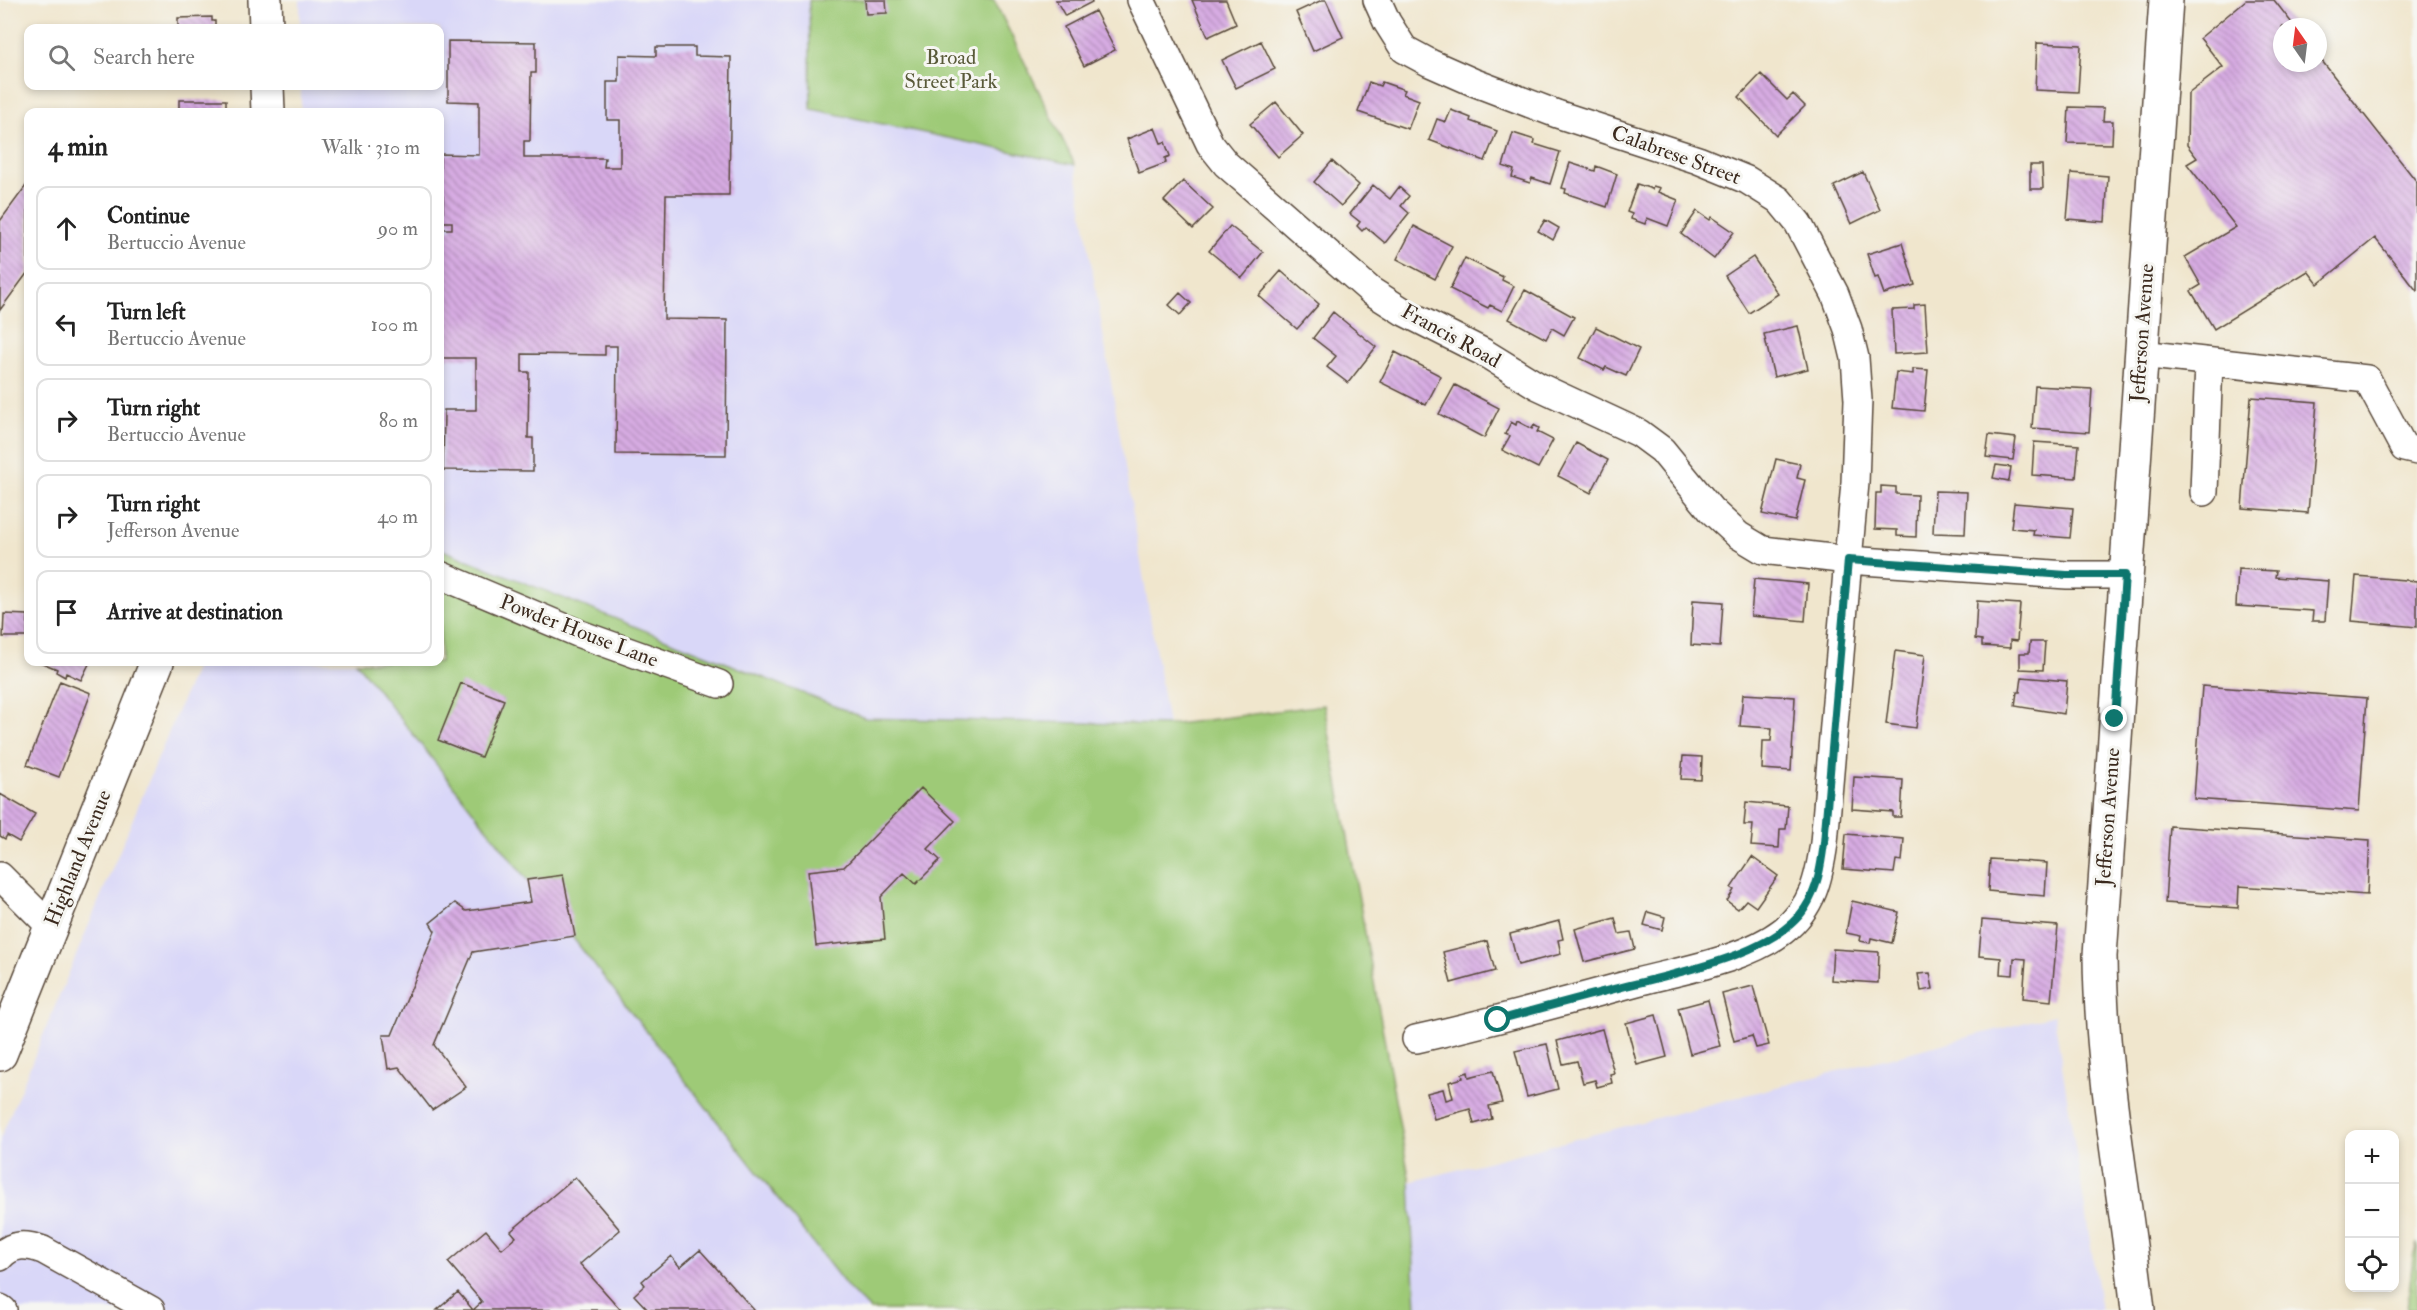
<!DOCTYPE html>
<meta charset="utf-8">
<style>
:root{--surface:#fff;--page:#f6f6f6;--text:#222;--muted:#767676;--line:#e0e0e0}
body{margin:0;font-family:"IM FELL Double Pica",serif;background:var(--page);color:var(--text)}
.controls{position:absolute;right:18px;bottom:18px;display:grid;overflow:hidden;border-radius:12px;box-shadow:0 3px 9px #0003}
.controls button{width:54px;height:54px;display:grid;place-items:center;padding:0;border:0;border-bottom:2px solid var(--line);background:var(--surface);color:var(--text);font:30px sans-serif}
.compass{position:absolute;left:2273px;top:18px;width:54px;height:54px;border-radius:50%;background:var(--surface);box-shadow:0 3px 9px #0003;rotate:346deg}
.stop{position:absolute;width:18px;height:18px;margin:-14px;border:4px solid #0f766e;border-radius:50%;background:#fff}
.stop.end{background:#0f766e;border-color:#fff;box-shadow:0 2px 6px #0008}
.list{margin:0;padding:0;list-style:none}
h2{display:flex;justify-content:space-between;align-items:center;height:78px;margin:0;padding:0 24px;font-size:26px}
h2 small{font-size:20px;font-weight:400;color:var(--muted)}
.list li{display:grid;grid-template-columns:39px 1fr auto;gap:18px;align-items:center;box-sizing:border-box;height:84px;margin:0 12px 12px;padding:0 12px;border:2px solid var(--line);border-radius:12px}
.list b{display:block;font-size:22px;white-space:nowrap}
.list p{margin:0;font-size:20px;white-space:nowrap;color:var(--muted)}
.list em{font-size:20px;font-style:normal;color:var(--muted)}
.icon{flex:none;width:33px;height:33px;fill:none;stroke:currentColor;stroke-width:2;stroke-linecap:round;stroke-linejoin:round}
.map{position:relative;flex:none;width:2417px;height:1310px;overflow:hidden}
.search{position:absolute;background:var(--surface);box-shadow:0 3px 9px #0003;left:24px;top:24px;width:420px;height:66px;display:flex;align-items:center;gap:15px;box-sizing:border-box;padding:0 21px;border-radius:12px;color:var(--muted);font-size:22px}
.panel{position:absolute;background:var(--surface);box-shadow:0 3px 9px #0003;left:24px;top:108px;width:420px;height:558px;border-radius:12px}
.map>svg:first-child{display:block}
.built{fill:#d9d7f8}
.wetland{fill:url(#wetland-marsh);stroke:#6c7a4a;stroke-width:1.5}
.park{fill:#9eca77;stroke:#6c7a4a;stroke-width:1.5}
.building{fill:url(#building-back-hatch)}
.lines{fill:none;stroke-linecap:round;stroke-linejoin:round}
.minor-casing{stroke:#564638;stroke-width:30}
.major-casing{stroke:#564638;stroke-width:36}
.minor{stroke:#fff;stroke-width:27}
.major{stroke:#fff;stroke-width:33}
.route{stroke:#0f766e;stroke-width:8}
.labels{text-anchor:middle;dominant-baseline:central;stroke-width:6;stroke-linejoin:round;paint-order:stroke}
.park-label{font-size:21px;fill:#595a39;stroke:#f6f6f2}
.street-label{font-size:21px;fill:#3b2a1e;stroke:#f6f6f2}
</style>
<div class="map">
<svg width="2417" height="1310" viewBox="0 0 2417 1310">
<defs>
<pattern id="wetland-marsh" width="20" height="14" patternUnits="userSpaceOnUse" patternTransform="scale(1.5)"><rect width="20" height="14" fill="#9eca77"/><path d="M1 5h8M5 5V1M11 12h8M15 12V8" fill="none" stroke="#82a461"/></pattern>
<pattern id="building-back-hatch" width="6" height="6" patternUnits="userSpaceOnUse" patternTransform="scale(1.5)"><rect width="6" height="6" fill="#d7ace3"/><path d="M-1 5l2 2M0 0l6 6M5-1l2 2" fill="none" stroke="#b08cb7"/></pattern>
</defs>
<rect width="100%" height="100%" fill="#f6f6f2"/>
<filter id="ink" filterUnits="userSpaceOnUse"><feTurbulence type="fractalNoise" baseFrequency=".0167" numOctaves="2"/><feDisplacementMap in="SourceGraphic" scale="12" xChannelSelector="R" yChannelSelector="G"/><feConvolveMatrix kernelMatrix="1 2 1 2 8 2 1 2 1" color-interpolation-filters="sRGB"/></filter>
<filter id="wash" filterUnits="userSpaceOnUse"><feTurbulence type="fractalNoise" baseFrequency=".008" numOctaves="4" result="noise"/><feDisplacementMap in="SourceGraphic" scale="24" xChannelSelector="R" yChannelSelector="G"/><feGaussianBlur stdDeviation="1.35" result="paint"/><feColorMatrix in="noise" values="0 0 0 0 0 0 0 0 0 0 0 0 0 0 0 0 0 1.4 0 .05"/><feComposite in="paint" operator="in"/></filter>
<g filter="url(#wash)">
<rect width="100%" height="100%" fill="#f0e6cd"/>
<!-- built -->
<path class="built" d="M300 0H810L811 109 1075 165 1168 725 865 718 440 549V112H301V86H440V28H300Z
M198 662H440L849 1289 870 1310H0V1139Z
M2054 1015 2101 1310H1416L1410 1182Z"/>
<!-- wetland -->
<path class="wetland" d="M2417 1242V1310H2407L2413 1257Z"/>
<!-- park -->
<path class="park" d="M809 0H994L1075 165 811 109Z
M440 549 865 718 1168 725 1324 705 1410 1182 1416 1310H870L849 1289 356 662H440Z"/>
<g id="blocks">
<!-- building -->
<path class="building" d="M865 0H886L887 13 866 14Z
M1056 0H1091L1092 2 1065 16Z
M1192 0H1226L1236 24 1208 37Z
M1322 0H1326L1343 37 1313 51 1296 12Z
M2246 0H2274L2295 27H2282V63H2318V56L2417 182V291L2375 238 2318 284 2308 271 2214 329 2191 291 2201 285 2185 257 2236 227 2187 164 2197 158 2187 145 2188 94 2223 67 2200 38Z
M1095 11 1115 50 1084 66 1064 27Z
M212 17V21H215V28H178V18Z
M448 41 536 42V73H531L530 141H524V158H605L604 167H620V120H607V82H619V55L656 56V47H695V56L731 57 729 195H666L664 319 727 320 726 455 616 454 617 346H605V355L522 354V372H529L528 438H533V471L443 470 444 410H476V358H440L442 287H440V229H452V222H443V196H440V154L479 155V102L448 101Z
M1261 41 1275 69 1236 88 1222 60Z
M2037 43 2081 45 2078 92 2035 90Z
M1761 74 1787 100 1793 94 1805 106 1776 135 1739 97Z
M1369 82 1380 86 1382 82 1405 90 1403 94 1419 100 1408 129 1358 112Z
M179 100H226V112H179Z
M1276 102 1303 135 1278 157 1250 124Z
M2069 107 2104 108 2103 121H2113L2112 144 2067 143Z
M1451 110 1471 118 1470 121 1497 131 1485 161 1429 140 1437 119 1446 122Z
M1155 128 1161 143 1165 142 1170 156 1165 158 1166 163 1139 173 1127 139Z
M1513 133 1535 140 1534 144 1560 152 1550 184 1532 178 1530 183 1512 177 1514 170 1503 166Z
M1332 161 1359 185 1341 206 1314 182Z
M1570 163 1595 171 1596 166 1617 174 1607 207 1565 193 1566 189 1562 188Z
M2030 165H2042L2043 189H2030Z
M1863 172 1880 210 1851 224 1834 186Z
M2071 173 2108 176 2105 222 2067 219Z
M1183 181 1213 209 1193 229 1164 201Z
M28 183V272L0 310V221Z
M1637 184 1652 189 1653 186 1660 188 1658 192 1678 200 1668 226 1647 218 1645 224 1631 219 1632 214 1627 212Z
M1373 185 1390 199 1399 187 1409 196 1401 206 1409 213 1385 243 1366 227 1362 231 1357 226 1360 222 1350 214Z
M1697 211 1710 220 1712 217 1734 232 1714 259 1681 234Z
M1545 220 1559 228 1553 240 1538 231Z
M1230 226 1263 252 1242 278 1209 251Z
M1414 226 1452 246 1435 279 1397 259Z
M1902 243 1915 285 1884 294 1878 277 1875 278 1867 254Z
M1753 257 1778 294 1749 313 1725 276Z
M1465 258 1503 277 1502 280 1514 286 1502 311 1490 305 1488 308 1450 289Z
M1281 271 1319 304 1297 329 1259 296Z
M1525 290 1574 317 1564 335 1552 328 1546 339 1509 319Z
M1180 293 1191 303 1180 315 1169 305Z
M1925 304 1928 352 1894 354 1892 310 1914 309V305Z
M1333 312 1376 347 1348 383 1327 367 1336 356 1313 338Z
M1798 326 1808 369 1774 377 1764 334Z
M1596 327 1639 349 1626 376 1606 367 1604 370 1580 358Z
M1395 352 1441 376 1426 405 1380 382Z
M1913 369 1928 370 1924 411 1892 408 1896 372 1913 374Z
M1455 385 1499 408 1484 438 1439 414Z
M2035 386 2092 389 2089 432 2032 428Z
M2251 397 2317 402 2308 513 2242 508Z
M1517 421 1532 429 1534 425 1539 428 1537 432 1553 440 1538 468 1502 450 1510 436 1505 434 1511 422 1516 425Z
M1989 435 2016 438 2013 460 1986 457Z
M2034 442 2079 445 2076 478 2032 475Z
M1576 443 1608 460 1591 493 1558 476Z
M1776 459 1800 464 1797 478 1805 480 1795 521 1762 514Z
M1996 465 2011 467 2009 481 1993 478Z
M1881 486 1896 487V494L1917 495 1916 537 1897 536V530L1875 529 1876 493H1881Z
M1935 491 1967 492 1965 534 1933 533Z
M2014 503 2073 508 2070 538 2033 535 2034 530 2011 528Z
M2238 569 2276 571 2275 577 2328 581 2325 621H2312L2313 611 2236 606Z
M2356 576 2417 581V627L2352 621Z
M1754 579 1808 584 1805 621 1751 616Z
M1693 600 1723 602 1720 647 1691 645Z
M1977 601 2020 604 2017 641 2010 640V648L1982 646V640L1975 639Z
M4 614 28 615 27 637H3Z
M2030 642H2045L2043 670 2020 669V653H2029Z
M1895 651 1925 655 1916 728 1886 724Z
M40 662H90L81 680 66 673 65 677 56 672 57 669Z
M2022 677 2067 681 2064 714 2015 706 2017 692H2020Z
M60 681 91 693 59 777 27 765Z
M461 683 504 700 481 757 438 740Z
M2202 686 2367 698 2359 811 2194 799Z
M1743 694 1795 697 1791 771 1762 769 1763 741H1771L1772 728 1740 726Z
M1683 756 1702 757 1701 780 1681 779Z
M1854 777 1903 780 1901 817H1893V812L1852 809Z
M921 788 955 821 928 849 940 860 916 884 904 873 881 897 885 939 816 946 808 871 844 867Z
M0 794 35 814 19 842 7 835 5 839 0 836Z
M1746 802 1788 806 1786 829H1780L1779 848 1751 846 1753 825H1744Z
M2170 826 2370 840 2367 895 2239 886 2238 908 2165 903Z
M1846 834 1904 839 1902 861 1896 860 1894 873 1843 869Z
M1752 857 1778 876 1756 907 1746 900 1738 909 1727 901 1734 890 1731 888Z
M1990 859 2047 863 2045 896 1988 891Z
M563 875 575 936 473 952 434 1045 466 1087 432 1110 399 1067 388 1069 383 1035H392L435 931 430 923 455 903 466 911 531 902 527 880Z
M1852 901 1899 912 1892 943 1871 938 1870 943 1860 941 1861 936 1846 933Z
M1648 912 1665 917 1662 930 1644 925Z
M1615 918 1619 934 1631 932 1635 949 1584 962 1575 929Z
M1982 920 2058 926 2051 1001 2023 998 2026 959 2014 958 2013 975 2000 974 2001 958 1979 956Z
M1559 921 1563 939 1558 940 1561 954 1518 965 1510 934Z
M1487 941 1495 971 1451 983 1443 952Z
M1833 949 1879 952 1878 983 1831 980Z
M1930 973 1933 989 1921 991 1918 974Z
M1753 986 1769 1045 1756 1048 1752 1036 1734 1041 1722 994Z
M1708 1000 1720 1046 1690 1054 1678 1008Z
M1656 1015 1667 1057 1637 1065 1626 1023Z
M1602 1029 1614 1073 1610 1074 1612 1083 1597 1087 1595 1080 1583 1083 1577 1061 1563 1064 1557 1041Z
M1547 1044 1558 1089 1527 1097 1515 1051Z
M1493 1071 1502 1103 1489 1106 1492 1119 1474 1124 1470 1109 1434 1119 1427 1093 1443 1089 1446 1100 1453 1098 1449 1082 1463 1078 1462 1074 1468 1072 1469 1077Z
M575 1177 620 1230 580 1264 621 1310H437L458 1292 473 1310 482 1302 448 1262 486 1230 502 1249 516 1237 511 1231Z
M700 1250 754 1310H648L634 1295 645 1285 642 1281 671 1256 680 1267Z"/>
</g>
</g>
<g filter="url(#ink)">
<use href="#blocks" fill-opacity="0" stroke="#564638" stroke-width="1.5"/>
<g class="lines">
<defs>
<path id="minor" d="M1141 0 1210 144 1226 164 1371 291 1404 312 1483 352 1538 386 1639 433 1662 450 1711 510 1738 535 1763 550 1848 560 1855 483 1858 400 1855 358 1848 329 1835 294 1798 223 1779 200 1747 180 1698 160 1557 114 1473 82 1430 63 1404 49 1387 22 1377 0
M2141 354 2367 379 2404 448 2417 451
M2204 492 2209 362
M440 575 580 634 719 684
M0 876 50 926
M1416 1039C1491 1022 1564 1002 1637 982 1683 970 1745 960 1783 931 1813 907 1819 878 1824 843L1848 560 2067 575H2125
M0 1257C12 1243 26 1244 43 1250L151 1310
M0 1308 3 1310"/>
<path id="major" d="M265 0 266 28
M267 86 268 112
M0 1054 157 662
M2138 1310C2125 1192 2101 1075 2100 956L2166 0"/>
</defs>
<!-- minor casing -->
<use href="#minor" class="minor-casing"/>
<!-- major casing -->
<use href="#major" class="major-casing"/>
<!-- minor -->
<use href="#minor" class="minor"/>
<!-- major -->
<use href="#major" class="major"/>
</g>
</g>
<g class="lines" filter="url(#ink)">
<!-- route -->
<path class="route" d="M1498 1020C1538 1009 1578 998 1618 988 1671 974 1774 956 1805 908 1818 888 1821 866 1824 843L1848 560 2067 575H2125L2115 719"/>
</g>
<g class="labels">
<!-- park labels -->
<g class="park-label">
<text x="951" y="57">Broad<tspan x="951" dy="24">Street Park</tspan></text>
</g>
<!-- street labels -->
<g class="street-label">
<text transform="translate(1676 155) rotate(20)">Calabrese Street</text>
<text transform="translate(2142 333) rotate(-86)">Jefferson Avenue</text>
<text transform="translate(1451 336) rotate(29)">Francis Road</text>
<text transform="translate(579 631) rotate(21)">Powder House Lane</text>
<text transform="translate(2108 817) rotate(-86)">Jefferson Avenue</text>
<text transform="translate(78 858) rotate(-68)">Highland Avenue</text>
</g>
</g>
</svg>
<div class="controls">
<button>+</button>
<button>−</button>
<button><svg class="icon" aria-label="locate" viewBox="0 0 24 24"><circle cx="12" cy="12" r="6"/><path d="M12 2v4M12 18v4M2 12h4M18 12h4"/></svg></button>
</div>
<svg class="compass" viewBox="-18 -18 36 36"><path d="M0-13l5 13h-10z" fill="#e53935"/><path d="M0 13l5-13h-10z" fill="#767676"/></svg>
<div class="stop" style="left:1498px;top:1020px"></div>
<div class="stop end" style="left:2115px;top:719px"></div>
<div class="search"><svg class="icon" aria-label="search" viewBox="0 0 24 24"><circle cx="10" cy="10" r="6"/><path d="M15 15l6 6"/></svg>Search here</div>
<section class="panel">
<h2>4 min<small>Walk · 310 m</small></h2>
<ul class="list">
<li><svg class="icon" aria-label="ahead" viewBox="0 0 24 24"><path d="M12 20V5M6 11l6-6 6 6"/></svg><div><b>Continue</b><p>Bertuccio Avenue</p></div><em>90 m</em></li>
<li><svg class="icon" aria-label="left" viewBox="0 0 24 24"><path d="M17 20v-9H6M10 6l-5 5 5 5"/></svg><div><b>Turn left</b><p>Bertuccio Avenue</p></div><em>100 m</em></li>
<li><svg class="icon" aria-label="right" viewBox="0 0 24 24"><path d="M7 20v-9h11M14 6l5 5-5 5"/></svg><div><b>Turn right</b><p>Bertuccio Avenue</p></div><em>80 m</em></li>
<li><svg class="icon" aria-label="right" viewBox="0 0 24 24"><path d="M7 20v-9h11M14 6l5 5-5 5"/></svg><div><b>Turn right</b><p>Jefferson Avenue</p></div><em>40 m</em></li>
<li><svg class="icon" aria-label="arrive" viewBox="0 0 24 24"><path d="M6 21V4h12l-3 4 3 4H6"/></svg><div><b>Arrive at destination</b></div></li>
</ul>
</section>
</div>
